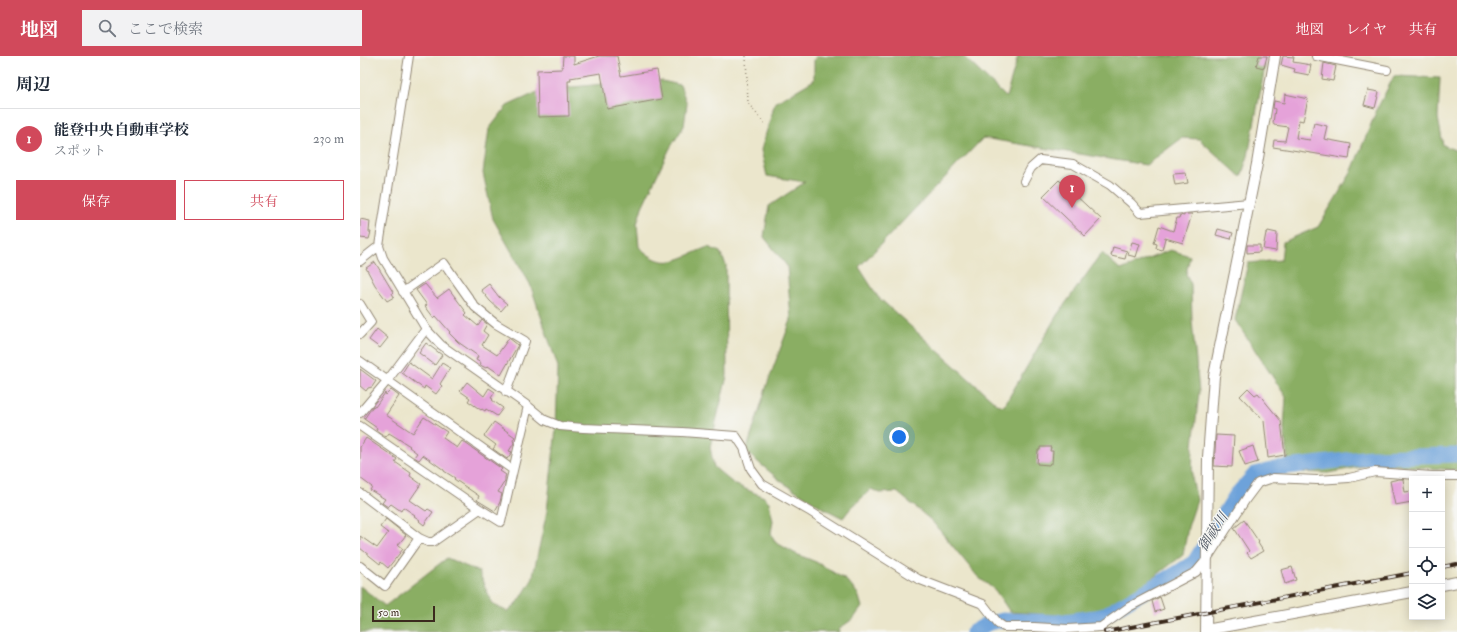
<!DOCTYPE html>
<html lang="ja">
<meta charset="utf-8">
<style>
:root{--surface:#fff;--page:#f2f2f3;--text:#1f2937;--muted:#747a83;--line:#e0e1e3;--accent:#d1495b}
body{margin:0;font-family:"IM FELL Double Pica","Noto Serif JP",serif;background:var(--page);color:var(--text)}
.controls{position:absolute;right:12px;bottom:12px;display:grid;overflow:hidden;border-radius:0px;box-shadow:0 2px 10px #0003}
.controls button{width:36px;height:36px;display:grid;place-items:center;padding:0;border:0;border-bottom:1px solid var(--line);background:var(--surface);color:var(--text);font:20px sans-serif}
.scale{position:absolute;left:12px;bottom:10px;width:63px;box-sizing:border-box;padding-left:4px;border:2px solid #3b2a1e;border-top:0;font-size:11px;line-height:14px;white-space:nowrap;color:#3b2a1e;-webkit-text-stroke:3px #f6f6f2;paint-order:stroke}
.you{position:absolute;left:539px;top:381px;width:14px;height:14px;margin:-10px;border:3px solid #fff;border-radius:50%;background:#1a73e8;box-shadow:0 0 0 6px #1a73e833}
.badge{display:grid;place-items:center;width:26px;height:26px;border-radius:50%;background:var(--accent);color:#fff;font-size:13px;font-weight:700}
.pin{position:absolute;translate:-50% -33px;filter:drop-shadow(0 1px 2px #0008)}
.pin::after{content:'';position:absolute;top:21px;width:14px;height:12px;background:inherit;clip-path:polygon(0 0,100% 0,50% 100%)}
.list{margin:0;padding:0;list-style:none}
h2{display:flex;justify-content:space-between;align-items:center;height:52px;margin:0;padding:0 16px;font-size:17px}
h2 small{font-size:13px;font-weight:400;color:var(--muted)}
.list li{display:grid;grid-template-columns:26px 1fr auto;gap:12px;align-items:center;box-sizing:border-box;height:60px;padding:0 16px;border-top:1px solid var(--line)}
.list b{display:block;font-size:15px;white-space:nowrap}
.list p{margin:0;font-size:13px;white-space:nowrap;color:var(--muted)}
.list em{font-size:13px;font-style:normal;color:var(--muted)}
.actions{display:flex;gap:8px;padding:12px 16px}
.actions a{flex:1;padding:9px 0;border:1px solid var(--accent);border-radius:0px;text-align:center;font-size:14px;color:var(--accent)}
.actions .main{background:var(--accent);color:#fff}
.icon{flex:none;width:22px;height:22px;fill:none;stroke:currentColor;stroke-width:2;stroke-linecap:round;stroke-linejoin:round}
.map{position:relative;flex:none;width:1097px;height:576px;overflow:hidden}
header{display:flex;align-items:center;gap:24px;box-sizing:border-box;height:56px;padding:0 20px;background:var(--accent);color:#fff}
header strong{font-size:19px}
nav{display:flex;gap:22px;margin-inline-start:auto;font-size:14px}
.search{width:280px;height:36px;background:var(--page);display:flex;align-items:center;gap:10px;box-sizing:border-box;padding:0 14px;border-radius:0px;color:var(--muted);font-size:15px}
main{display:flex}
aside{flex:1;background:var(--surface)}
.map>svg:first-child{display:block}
.forest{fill:#8aae63;stroke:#626c40}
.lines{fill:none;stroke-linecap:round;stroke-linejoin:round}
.river{stroke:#6da2da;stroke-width:15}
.building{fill:#e5a2d9}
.minor-casing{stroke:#938875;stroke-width:10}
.tertiary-casing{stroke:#938875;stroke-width:12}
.path{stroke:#938875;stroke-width:1.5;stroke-dasharray:1 3;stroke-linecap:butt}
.minor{stroke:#fff;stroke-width:8}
.tertiary{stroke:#fff;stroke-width:10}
.rail-casing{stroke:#3b2a1e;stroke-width:4}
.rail{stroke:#f6f6f2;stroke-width:2.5;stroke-dasharray:8;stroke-linecap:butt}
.labels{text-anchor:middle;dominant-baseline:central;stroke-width:3;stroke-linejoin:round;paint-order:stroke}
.water-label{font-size:14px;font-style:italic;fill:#4c5460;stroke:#f6f6f2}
</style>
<header>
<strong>地図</strong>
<div class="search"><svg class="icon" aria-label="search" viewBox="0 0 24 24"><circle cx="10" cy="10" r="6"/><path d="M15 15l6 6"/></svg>ここで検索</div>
<nav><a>地図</a><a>レイヤ</a><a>共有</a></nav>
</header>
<main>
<aside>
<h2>周辺<small></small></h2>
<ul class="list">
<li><span class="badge">1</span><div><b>能登中央自動車学校</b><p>スポット</p></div><em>230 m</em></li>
</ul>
<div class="actions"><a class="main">保存</a><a>共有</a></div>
</aside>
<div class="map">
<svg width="1097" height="576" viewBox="0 0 1097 576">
<rect width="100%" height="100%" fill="#f6f6f2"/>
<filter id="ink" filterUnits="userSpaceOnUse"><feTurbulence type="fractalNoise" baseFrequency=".025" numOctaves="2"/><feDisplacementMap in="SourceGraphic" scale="8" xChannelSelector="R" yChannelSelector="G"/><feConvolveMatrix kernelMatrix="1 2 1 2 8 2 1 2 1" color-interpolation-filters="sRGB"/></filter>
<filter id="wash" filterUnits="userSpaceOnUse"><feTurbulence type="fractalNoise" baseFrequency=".012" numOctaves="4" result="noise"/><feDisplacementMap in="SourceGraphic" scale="16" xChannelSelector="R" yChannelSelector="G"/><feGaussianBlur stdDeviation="0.9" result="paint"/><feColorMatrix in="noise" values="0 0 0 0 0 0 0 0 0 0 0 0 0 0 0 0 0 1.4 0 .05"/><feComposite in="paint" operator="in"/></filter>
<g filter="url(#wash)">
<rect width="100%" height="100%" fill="#ebe6cc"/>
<!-- forest -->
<path class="forest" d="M457 0H603L646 41 658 0H907L888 100 881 121 839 83 822 82 786 109 623 82 499 211 518 241 637 348 644 350 697 259 742 197 761 214 810 194 830 200 826 218 831 228 832 265 839 336 833 390 832 422 837 444 828 471 823 499 773 537 738 556 705 560 650 556 635 534 618 521 572 465 537 436 520 437 511 433 490 453 483 462 465 453 422 426 386 396 408 326 431 264 427 210 404 181 409 150 445 126 407 120 401 94 415 47 454 24V3Z
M1034 20 1080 22 1078 62 1083 89 1097 95V414L1014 408 968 417 929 416 924 372 926 341 875 264 888 207 921 204 923 186 958 171 991 117 1018 51Z
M293 23 320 29 327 48 324 70 310 92 282 151 277 168 279 191C306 217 318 202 348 191L360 196 366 209 367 320 350 391 354 411 374 428 404 441 409 446 413 465 411 477 415 486 436 498 456 506 486 524 498 538 502 551 494 562 479 573V576H0V530L25 550 87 502 119 516 132 548 148 556 159 545 172 524 187 455 196 373 198 311 170 228 133 163 123 117 129 73 147 50 182 34Z"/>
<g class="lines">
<!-- river -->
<path class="river" d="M613 576 627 568 642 564 697 566 742 560 815 518 834 506 876 439 895 418 919 412 1011 401 1097 399"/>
</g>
<g id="blocks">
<!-- building -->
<path class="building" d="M203 0H214V8L239 0H257L261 20 297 14 302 43 247 53 241 17 210 22 211 25H208L209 60 178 61 177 14 202 13Z
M899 0H907L904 12 896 10Z
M923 0 934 1 933 6 951 9 949 19 934 16 935 13 921 9Z
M964 7 976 10 973 25 962 23Z
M1008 34 1019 36 1015 52 1004 49Z
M925 38 948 43 943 65 939 64 936 82 950 84 954 67 967 70 964 83 991 88 989 103 913 91 914 84 925 85 928 71 914 69 913 67 915 53 913 52 914 45 924 47Z
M826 117 828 127 815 129 813 118Z
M699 124 741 163 725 180 683 140Z
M824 158H832L823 187 805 182 802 194 796 192 797 188 794 187 799 170 813 175 817 162H819L820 159 824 160Z
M0 163 10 165 9 176H11L9 183 0 182Z
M858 173 873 177 871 183 856 179Z
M908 175 917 177 916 195 903 193 906 177H907Z
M772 186 780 188 776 201 768 199Z
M887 189H900V196L887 197Z
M753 191 767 195 765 203 751 200Z
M15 206 33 236 32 237 34 241 27 245 15 229 6 212Z
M65 228 77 242 89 233 107 257 105 259 118 270 122 264 127 268 123 275 128 279 122 289 137 299 149 282 158 289 141 319 128 310 126 312 120 309 121 307 116 304 118 300 98 286 89 277 90 276 76 260 74 262 65 250 67 249 56 234Z
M129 228 139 241 147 248 141 255 130 245 121 234Z
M17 273 28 282 20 292 9 284Z
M66 287 82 299 75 309 59 297Z
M49 306 72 323 82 307 90 312 80 328 82 330 76 338 65 330 64 333 42 317Z
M0 313 16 325 12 331 8 332 6 335 0 330Z
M107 326 124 340 129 332 135 336 131 342 133 343 132 344 143 352 137 360 126 353 125 355 122 353 121 354 108 345 110 342 100 335Z
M888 332 895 339 898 337 921 365 925 399 908 402 904 365 880 340Z
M31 334 39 340 26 359 53 377 64 361 87 376 83 382 97 392 102 385 142 413 140 415 146 419 145 421V425L138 436 142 438 140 446 135 455 117 444 119 440 94 423 95 422 84 415V414L63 399 59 404 54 401 57 397 49 391 50 390 29 377 26 381 16 374 17 372 4 363 13 350 15 351 25 337 26 339Z
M134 366 155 381 153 384 154 387 149 395 152 396 147 403 133 393 136 389 124 380Z
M856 379 874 380 872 411 854 410Z
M6 382 37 403 35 406 51 417 50 420 61 428 50 444 66 455 68 453 73 456 64 469 59 465 60 464 54 460 55 459 43 451 41 455 31 448 28 451 22 447 25 443 10 434 12 431 0 422V391Z
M893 390 898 406 885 410 879 395Z
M680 391H691L690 395H693L692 407H690L689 409 677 408 678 394H680Z
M1039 423H1043L1045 436 1052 435V446L1035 449 1030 425Z
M26 463 46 479 38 489 43 493 28 512 21 506 20 508 0 492V480L17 492 28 477 20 471Z
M884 464 899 486 898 487 903 495 891 502 887 497 889 495 874 472Z
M932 511 936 524 925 528 921 514Z
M800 541 804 553 795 556 792 545Z"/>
</g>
</g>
<g filter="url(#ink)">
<use href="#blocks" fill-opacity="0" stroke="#938875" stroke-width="1"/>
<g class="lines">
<defs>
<path id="minor" d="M49 0 19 190 23 202 66 273 81 289 168 350 185 364 200 370 223 372 322 376 376 380 384 392 391 413 402 428 451 456 558 523 623 548 638 567 644 571H674L708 573 741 571 769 551 836 516 847 503 886 443 898 427 913 422 957 424 989 422 1015 416 1072 420H1097
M956 0 1027 14
M664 125 671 112 680 104 713 108 750 129 771 147 780 157 889 147
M0 205 19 190
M43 236 84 207 115 251 136 268 165 285 146 336
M0 248 11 266 0 278
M0 305 153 414
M0 357 27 325 66 273
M0 370 120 453 141 466 168 350
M0 437 59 482 68 486H73L120 453
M0 510 25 530 59 482"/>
<path id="tertiary" d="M1082 529 1097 526
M846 574 1052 536
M846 576 848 401 854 320 897 108 915 0"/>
</defs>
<!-- minor casing -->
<use href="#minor" class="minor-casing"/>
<!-- tertiary casing -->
<use href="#tertiary" class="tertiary-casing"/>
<!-- path -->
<path class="path" d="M386 0 388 47 404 67"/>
<!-- minor -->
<use href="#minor" class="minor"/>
<!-- tertiary -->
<use href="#tertiary" class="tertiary"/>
<defs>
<path id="rail" d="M1082 511 1097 508
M745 576 1052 517"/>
</defs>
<!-- rail casing -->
<use href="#rail" class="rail-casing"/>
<!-- rail -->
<use href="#rail" class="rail"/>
</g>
</g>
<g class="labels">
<!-- water labels -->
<g class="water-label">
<text transform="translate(853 476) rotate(-57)">御祓川</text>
</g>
</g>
</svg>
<div class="controls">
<button>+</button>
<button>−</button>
<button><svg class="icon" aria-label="locate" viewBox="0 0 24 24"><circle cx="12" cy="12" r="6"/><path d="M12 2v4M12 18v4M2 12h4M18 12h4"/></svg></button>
<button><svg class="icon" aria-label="layers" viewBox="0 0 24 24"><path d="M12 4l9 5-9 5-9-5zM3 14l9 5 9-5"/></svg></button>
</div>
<div class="scale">50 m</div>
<div class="you"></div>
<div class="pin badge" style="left:712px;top:152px">1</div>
</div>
</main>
